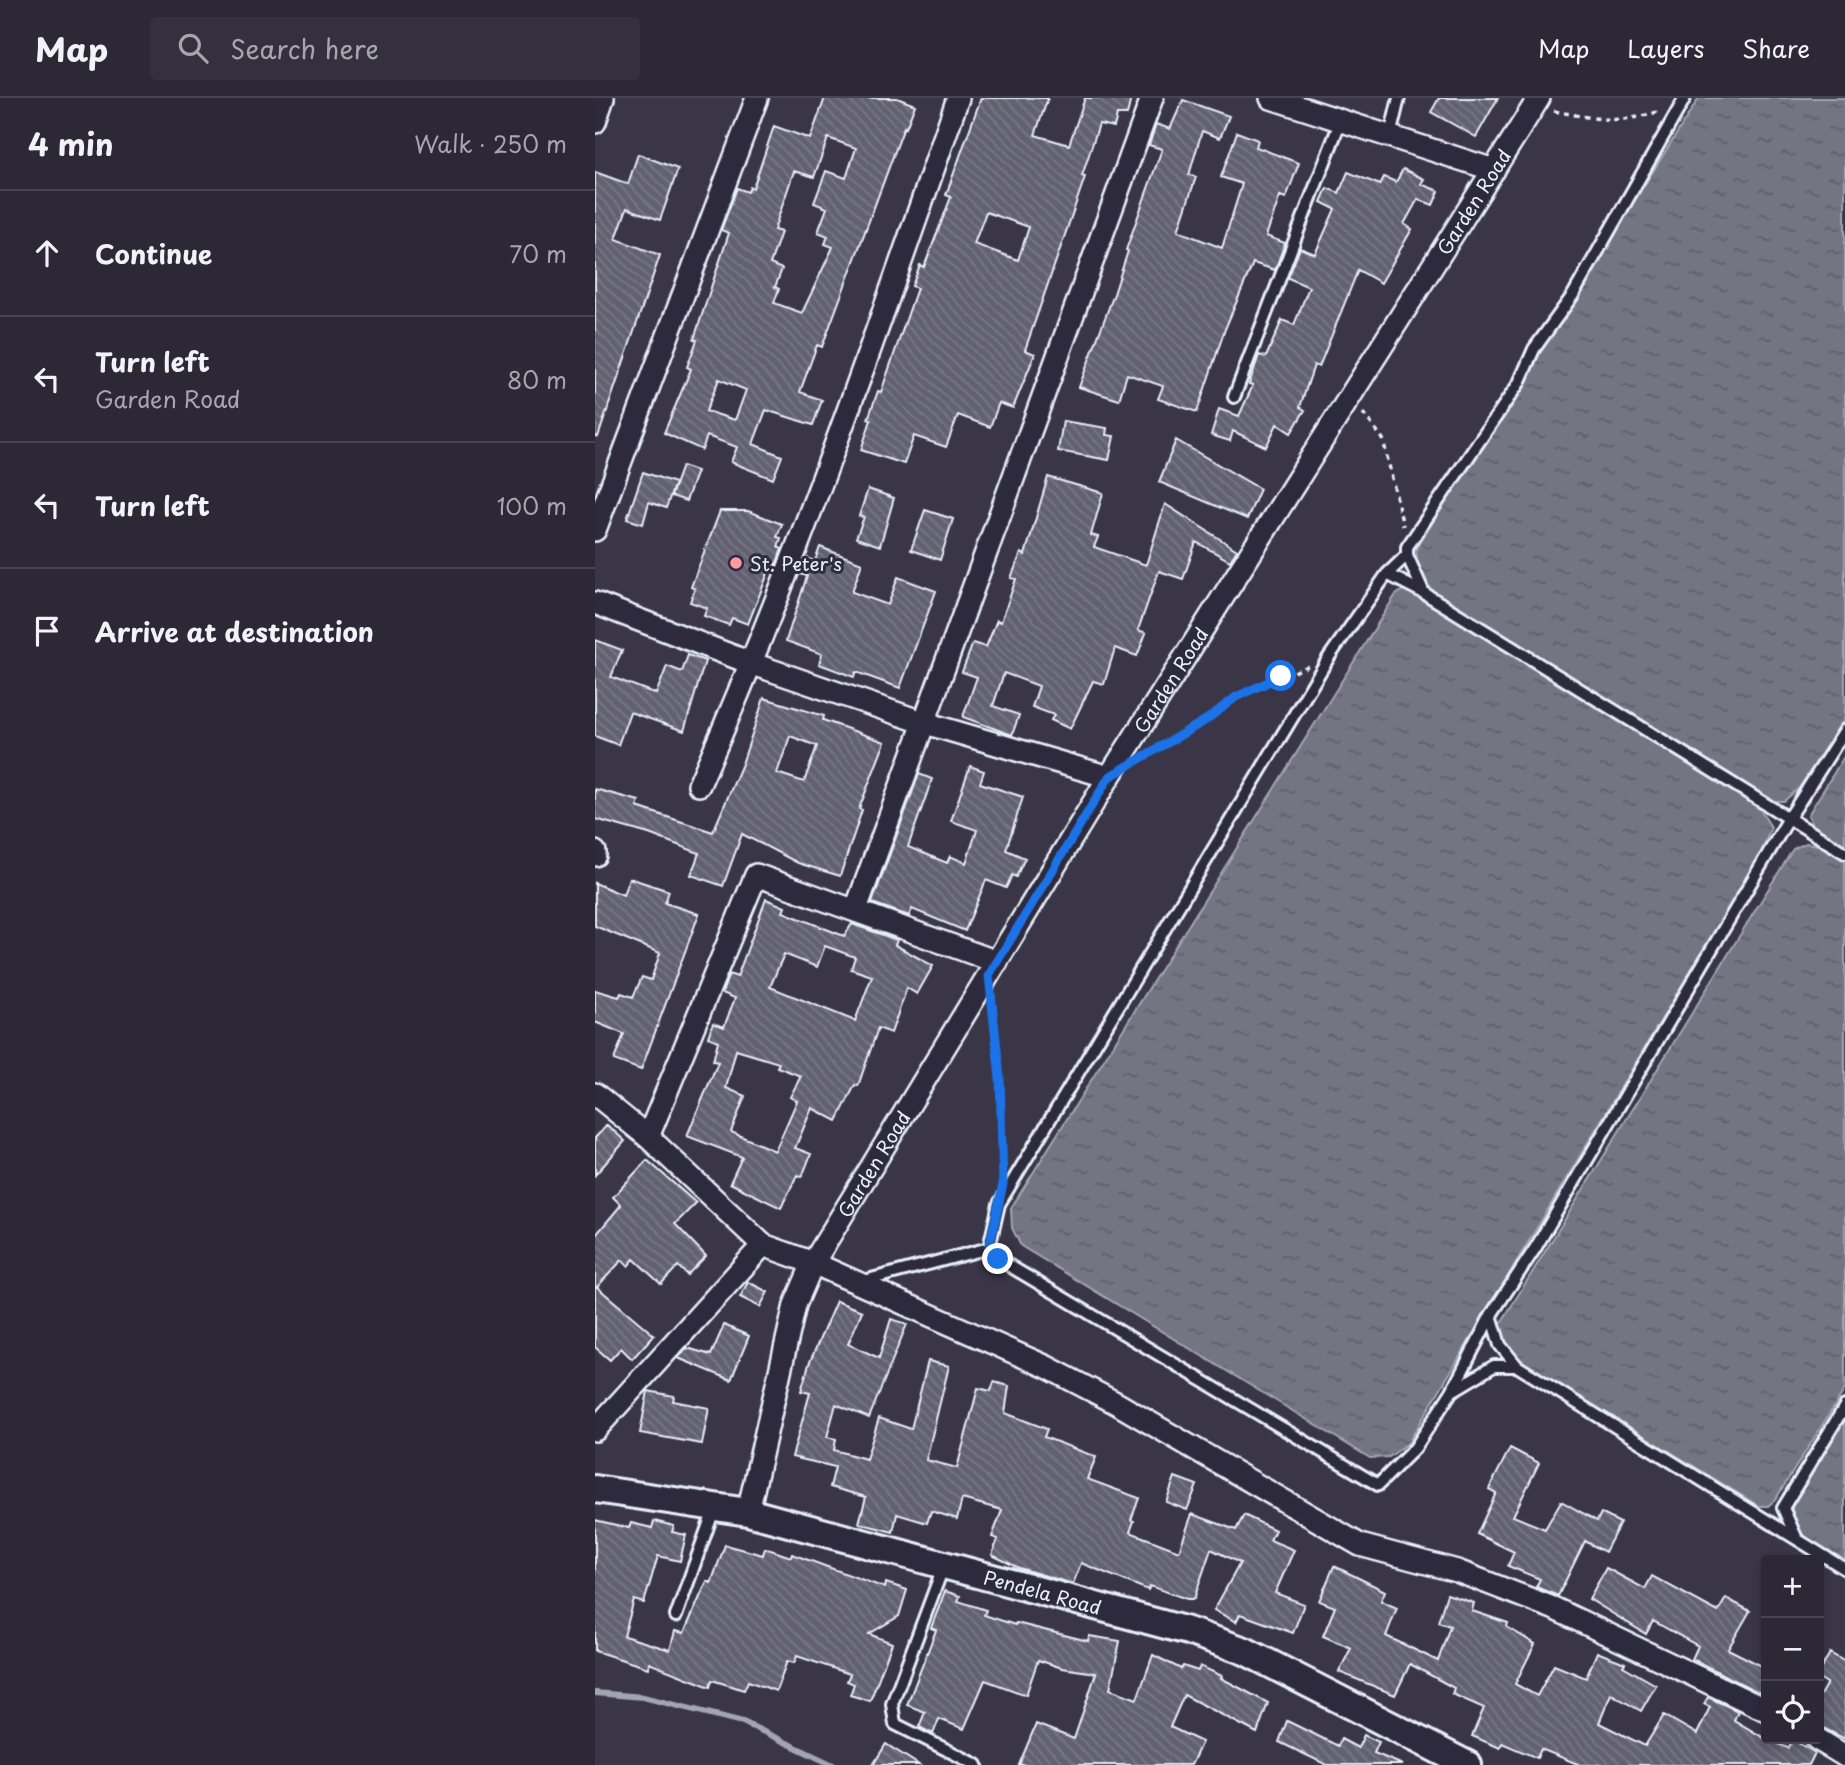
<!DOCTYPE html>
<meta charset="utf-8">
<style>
:root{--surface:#2c2836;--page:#34303e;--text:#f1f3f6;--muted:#a6a6ad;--line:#484451}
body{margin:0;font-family:"Playpen Sans",sans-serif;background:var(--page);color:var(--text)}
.controls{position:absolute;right:21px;bottom:21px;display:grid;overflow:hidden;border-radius:7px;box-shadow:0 4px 10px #0003}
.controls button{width:63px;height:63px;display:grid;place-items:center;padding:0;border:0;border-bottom:2px solid var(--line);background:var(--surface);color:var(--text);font:35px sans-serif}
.stop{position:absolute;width:21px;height:21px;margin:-16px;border:5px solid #1a73e8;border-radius:50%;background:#fff}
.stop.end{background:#1a73e8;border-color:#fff;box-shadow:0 2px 7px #0008}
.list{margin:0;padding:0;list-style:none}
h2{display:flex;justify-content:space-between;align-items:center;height:91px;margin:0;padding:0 28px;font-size:30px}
h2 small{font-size:23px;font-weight:400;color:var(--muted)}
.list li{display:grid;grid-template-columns:46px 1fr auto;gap:21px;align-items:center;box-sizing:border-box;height:126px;padding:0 28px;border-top:2px solid var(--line)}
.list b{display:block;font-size:26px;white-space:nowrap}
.list p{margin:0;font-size:23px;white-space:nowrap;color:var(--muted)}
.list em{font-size:23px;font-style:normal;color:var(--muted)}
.icon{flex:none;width:38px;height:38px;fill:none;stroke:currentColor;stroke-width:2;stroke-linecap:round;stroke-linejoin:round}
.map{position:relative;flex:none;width:1250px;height:1667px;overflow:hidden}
header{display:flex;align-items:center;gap:42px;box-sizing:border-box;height:98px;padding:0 35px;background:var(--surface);border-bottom:2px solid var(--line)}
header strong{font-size:33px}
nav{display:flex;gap:38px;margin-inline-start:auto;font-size:24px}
.search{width:490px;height:63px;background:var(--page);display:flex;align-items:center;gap:18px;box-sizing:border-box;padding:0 24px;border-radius:7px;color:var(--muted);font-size:26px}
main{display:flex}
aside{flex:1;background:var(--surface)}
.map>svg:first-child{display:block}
.water{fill:url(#water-ripples);stroke:#a2a6b1;stroke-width:2}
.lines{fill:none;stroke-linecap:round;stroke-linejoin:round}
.stream{stroke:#a2a6b1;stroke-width:6}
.building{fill:url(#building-back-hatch);stroke:#e8f1f8;stroke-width:2;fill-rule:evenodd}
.service-casing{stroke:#e8f1f8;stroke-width:16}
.minor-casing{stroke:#e8f1f8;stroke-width:26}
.tertiary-casing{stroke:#e8f1f8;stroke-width:32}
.path{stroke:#e8f1f8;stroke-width:3.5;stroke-dasharray:5 5;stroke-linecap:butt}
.service{stroke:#2f2a3d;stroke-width:10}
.minor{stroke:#2f2a3d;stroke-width:21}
.tertiary{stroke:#2f2a3d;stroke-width:26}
.route{stroke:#1a73e8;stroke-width:9}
.poi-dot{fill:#ff9aa2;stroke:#2f2a3d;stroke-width:2.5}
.labels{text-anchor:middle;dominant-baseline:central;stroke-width:6;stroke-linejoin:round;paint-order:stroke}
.street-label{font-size:19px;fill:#e8f1f8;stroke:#2f2a3d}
.poi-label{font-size:19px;fill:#e8f1f8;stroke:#2f2a3d;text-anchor:start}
</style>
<header>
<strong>Map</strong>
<div class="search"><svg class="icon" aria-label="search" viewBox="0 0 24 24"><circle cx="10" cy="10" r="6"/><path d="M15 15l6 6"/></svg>Search here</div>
<nav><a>Map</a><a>Layers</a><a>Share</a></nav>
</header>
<main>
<aside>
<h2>4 min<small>Walk · 250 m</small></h2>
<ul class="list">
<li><svg class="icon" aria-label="ahead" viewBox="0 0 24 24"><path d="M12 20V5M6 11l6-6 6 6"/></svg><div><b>Continue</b></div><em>70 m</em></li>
<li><svg class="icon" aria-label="left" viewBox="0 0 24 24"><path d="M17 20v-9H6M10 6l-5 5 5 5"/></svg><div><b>Turn left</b><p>Garden Road</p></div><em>80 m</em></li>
<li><svg class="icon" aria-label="left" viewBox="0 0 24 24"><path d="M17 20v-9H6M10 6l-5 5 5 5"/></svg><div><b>Turn left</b></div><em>100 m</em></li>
<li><svg class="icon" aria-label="arrive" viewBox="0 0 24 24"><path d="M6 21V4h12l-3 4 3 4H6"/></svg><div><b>Arrive at destination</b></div></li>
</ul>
</aside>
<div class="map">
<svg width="1250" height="1667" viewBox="0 0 1250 1667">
<defs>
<pattern id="water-ripples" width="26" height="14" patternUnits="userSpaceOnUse" patternTransform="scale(1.75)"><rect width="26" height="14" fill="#737482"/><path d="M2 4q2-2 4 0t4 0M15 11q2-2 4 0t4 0" fill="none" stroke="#5f6069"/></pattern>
<pattern id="building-back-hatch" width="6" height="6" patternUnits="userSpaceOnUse" patternTransform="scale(1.75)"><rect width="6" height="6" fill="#636171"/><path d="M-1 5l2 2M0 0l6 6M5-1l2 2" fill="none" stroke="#797886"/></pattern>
</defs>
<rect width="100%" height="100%" fill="#3a3648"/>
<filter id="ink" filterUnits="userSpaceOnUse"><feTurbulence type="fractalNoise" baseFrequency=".0143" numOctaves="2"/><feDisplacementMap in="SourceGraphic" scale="14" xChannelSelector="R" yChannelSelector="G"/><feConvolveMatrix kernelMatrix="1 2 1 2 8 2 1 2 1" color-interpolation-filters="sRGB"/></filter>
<g filter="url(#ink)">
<!-- water -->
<path class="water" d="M1104 0H1250V620L1204 690 1189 703H1173L831 489 823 472 821 451Z
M818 492 1161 705 1176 729 1165 757 813 1345 794 1359 775 1360 426 1148 417 1130 416 1110 800 498 806 493Z
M1250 657V747L1218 727 1213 717Z
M1211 745 1229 748 1250 761V1291L1180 1402 1173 1408H1164L915 1256 906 1236V1225L1198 751Z
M1250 1321V1466C1226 1451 1196 1441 1197 1408Z"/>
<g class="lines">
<!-- stream -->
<path class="stream" d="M0 1595 48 1599 148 1624 238 1667"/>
</g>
<!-- building -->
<path class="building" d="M230 0H302L320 7 311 30 309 29 227 249 222 247 205 294 227 302 218 327 171 312 158 346 187 358 178 381 136 364 142 349 112 338 107 352 69 335 96 271 92 269 102 242 99 241 134 135 126 132 142 90 153 94 155 89 158 90 179 28 215 41ZM233 40 261 50 251 80 231 73 219 105 232 110 223 134 233 138 230 146 238 149 207 215 179 205 184 191 180 189 187 171 175 166 186 134 179 132 199 73 219 79ZM124 281 151 292 140 322 111 313Z
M386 0H453L440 37 474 47 490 0H536L532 17H522L519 29 504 26 487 78 490 79 430 252 440 256 418 310 404 305 395 329 363 317 351 349 319 338 309 366 266 352 276 322 273 321 283 293 286 294 322 190 317 188 325 167 329 169 356 99 351 97ZM391 114 434 129 423 162 379 146Z
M844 0H903L881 39 836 14Z
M588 2 634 18 625 40 607 33 594 77 601 79 583 133 627 150 647 86 626 79 642 34 663 42 661 49 704 65 691 100 685 98 671 138 690 145 680 172 658 165 630 231 602 314 563 301 568 288 532 276 524 302 484 289 519 196 533 153 531 152 567 51 554 47 561 26 575 31Z
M43 56 83 71 65 122 32 110 21 141 65 157 3 339 0 338V74L33 86Z
M808 71 829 81 826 86 844 93 838 107 823 101 809 126 817 131 786 185 763 172 724 269 719 267 705 309 710 312 696 335 682 326 671 349 638 333 635 343 616 337 624 311 644 318 658 287 654 286 664 257 671 259 687 222 699 227 714 189 693 180 705 150 720 156 740 111 726 104 732 90 744 95 753 74 785 87 789 79 801 84Z
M468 323 512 330 511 337 519 338 514 362 463 353Z
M581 342 665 391 652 421 564 384Z
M87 368 102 373 91 403 76 398Z
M48 374 80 385 71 410 54 404 48 426 32 421Z
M453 379 508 395 496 437 503 439 499 449 551 467 570 406 642 452 635 463 601 444 588 481 564 473 543 532 551 535 542 558 520 550 509 586 498 583 475 631 456 622 459 617 437 609 444 588 409 575 398 608 424 617 417 637 368 619 382 579 367 574 378 545 391 549 402 522 406 524 421 481 416 480 426 455 430 457Z
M273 391 299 400 285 448 261 440 269 419 264 418Z
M330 412 358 421 345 462 316 452Z
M125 413H153L187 426 182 439 186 440 183 449 187 451 181 467 177 465 153 526 137 520 134 527 109 518 112 510 95 504 100 491 96 489Z
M225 449 267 465 257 494 293 507 303 479 341 493 305 590 261 574 259 579 224 566 227 556 191 543 212 478 205 476 212 460 220 463Z
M0 542 27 552 16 579 61 596 72 568 87 574 93 557 110 563 89 633 35 614 23 647 0 638Z
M169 600 229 618 228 622 290 644 264 711 267 712 245 778 203 765 147 736 128 788 96 777 104 755 54 736 0 721V691L44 703 42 709 118 734 147 666ZM195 638 222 648 209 684 182 675Z
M375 668 389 673 385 685 428 699 411 752 430 760 421 779 417 777 411 790 391 782 370 833 317 811 314 818 277 805 324 676 337 681 313 749 352 765 355 758 371 765 382 732 356 723Z
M34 780 74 793 70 805 104 816 46 972 19 962 29 936 0 924V892L24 899 26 895 38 899 47 879 56 882 65 855 0 828V785L28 797Z
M171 801 190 809 188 814 249 838 257 826 302 842 300 847 338 868 322 896 312 890 296 935 283 930 263 988 260 987 242 1023 217 1010 200 1050 216 1056 207 1079 202 1077 186 1110 135 1085 147 1059 92 1038 123 964 118 963 123 943 113 939 118 925 129 929 140 900 127 895 134 876 142 879ZM230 848 260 859 256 871 277 878 260 923 175 889 189 856 222 869ZM141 952 184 965 182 969 206 978 195 999 202 1003 180 1053 136 1034 150 998 131 990Z
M12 1027 30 1043 0 1077V1040Z
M52 1062 101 1105 80 1126 111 1158 92 1177 83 1168 66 1186 39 1161 33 1168 27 1162 2 1189 59 1237 37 1261 26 1250 15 1262 0 1249V1138L26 1107 18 1099Z
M153 1184 173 1194 165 1209 145 1199Z
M241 1203 267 1213 253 1246 284 1260 296 1221 312 1226 274 1320 241 1306 232 1339 241 1341 239 1352 271 1361 284 1320 316 1331 333 1263 354 1268 331 1362 362 1370 383 1290 396 1293 399 1284 414 1288 410 1315 452 1331 449 1339 501 1359 492 1381 544 1400 536 1422 539 1423 535 1434 584 1453 597 1416 641 1432 649 1417 680 1432 675 1442 699 1452 680 1495 709 1506 698 1535 645 1516 641 1524 619 1512 645 1465 616 1451 599 1501H592L555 1488 553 1492 486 1465 478 1486 424 1470 397 1457 403 1441 397 1439 407 1412 367 1401 362 1421 336 1413 332 1425 302 1416 298 1434 264 1425 271 1399 235 1389 240 1369 197 1359 215 1295 206 1293 214 1266Z
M129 1227 154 1238 136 1282 83 1260 92 1250 116 1257Z
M53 1293 79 1298 78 1303 114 1310 107 1346 45 1335Z
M915 1350 944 1365 918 1418 950 1431 966 1403 1002 1423 1006 1415 1025 1425 1010 1454 990 1443 963 1498 941 1489 945 1481 913 1468 919 1454 882 1436 901 1395 894 1391Z
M580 1379 602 1387 592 1412 571 1404Z
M0 1422 34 1430 36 1425 57 1430 59 1423 79 1428 77 1434 91 1437 85 1463 63 1458 49 1505 39 1502 29 1538 75 1552 80 1533 89 1535 112 1483 116 1485 130 1447 168 1457 170 1450 196 1459 197 1456 290 1490 291 1485 312 1492 304 1518 274 1536 297 1545 275 1603 255 1597 259 1586 252 1583 255 1576 202 1558 199 1565 192 1563 181 1593 153 1583 149 1592 117 1582 115 1589 54 1565 53 1570 0 1553Z
M739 1468 790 1493 786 1503 802 1510 791 1538 843 1563 855 1528 843 1524 852 1496 879 1505 877 1513 913 1525 912 1529 940 1546 920 1586 942 1598 959 1567 991 1580 1002 1554 1030 1565 1028 1568 1061 1587 1046 1613 1016 1596 1004 1625 1050 1648 1069 1617 1102 1636 1115 1609 1109 1606 1113 1599 1143 1613 1139 1622 1171 1641 1193 1650 1198 1642 1220 1655 1214 1667H985L946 1651 942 1660 907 1645 905 1650 877 1638 889 1610 857 1596 859 1590 815 1566 800 1597 744 1574 756 1550 728 1538 740 1509 724 1503Z
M1011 1470 1050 1491 1057 1478 1123 1514 1131 1500 1155 1513 1133 1551 1171 1570V1598L1097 1561 1103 1548 1058 1523 1051 1536 994 1501Z
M350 1493 365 1498 363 1503 391 1512 389 1517 420 1527 421 1525 493 1543 494 1538 525 1543 515 1591 542 1601 558 1557 586 1571 588 1568 603 1573 605 1568 627 1578 626 1580 673 1605 662 1635 589 1597 575 1629 607 1644 596 1667H424L441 1626 479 1641 501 1575 467 1570 443 1562 431 1597 390 1582 369 1631 344 1621 338 1636 324 1629 330 1614 312 1607 341 1532 336 1530Z
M1235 1555 1250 1564V1641L1224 1628V1599L1232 1585 1224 1580V1574Z
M692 1623 743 1648 746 1641 763 1650 769 1637 784 1644 779 1655 808 1667H732L684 1644Z
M291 1646 324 1667H278Z"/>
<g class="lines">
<defs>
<path id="service" d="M1090 0 978 197 939 251 924 285 812 449V457L792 476 734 559 404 1106 394 1150 403 1161 783 1387 820 1350 857 1293 896 1217 941 1149 1194 720 1250 632
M795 38 804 0
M639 299 746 22
M812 457 829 495 1250 755
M792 476 829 495
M265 1184 394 1150
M896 1217 905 1247 922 1268
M859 1292 899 1268H922L1250 1471
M1201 1439 1188 1410 1250 1308
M349 1467 297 1606 300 1626 382 1667
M81 1518 120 1409"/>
<g id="minor">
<path d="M676 0 899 72"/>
<path d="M0 24 8 0"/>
<path d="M0 432 162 0"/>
<path d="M0 505 158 566 330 625 514 679"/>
<path d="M104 687C203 463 283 231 363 0"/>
<path d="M0 754V757"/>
<path d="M261 811 557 0"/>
<path d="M0 996 53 1039 168 1147 218 1165 452 1269 521 1305 765 1447 862 1473 958 1510 1171 1612"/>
<path d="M53 1039 161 777 402 864"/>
<path d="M0 1332 168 1147"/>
<path id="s1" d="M153 1414 200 1207 218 1165 514 679 944 0"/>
<path d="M1222 1641 1250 1658"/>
</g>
<g id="tertiary">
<path id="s2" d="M0 1391 153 1414 593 1533 650 1553 873 1667"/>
</g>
</defs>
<!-- service casing -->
<use href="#service" class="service-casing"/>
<!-- minor casing -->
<use href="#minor" class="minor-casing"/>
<!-- tertiary casing -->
<use href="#tertiary" class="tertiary-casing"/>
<!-- path -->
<path class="path" d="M959 13C1002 21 1023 27 1065 13
M768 315 788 341 808 428
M552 657 611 622 641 599 713 568
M398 909 405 980 408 1073"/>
<!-- service -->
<use href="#service" class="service"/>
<!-- minor -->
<use href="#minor" class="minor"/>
<!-- tertiary -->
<use href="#tertiary" class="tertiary"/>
</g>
</g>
<g class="lines" filter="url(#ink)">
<!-- route -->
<path class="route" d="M403 1161 394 1150 408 1086 405 980 394 877 514 679 611 622 641 599 686 578"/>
</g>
<!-- markers -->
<circle class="poi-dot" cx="141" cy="465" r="7"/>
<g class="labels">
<!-- street labels -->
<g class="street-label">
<text stroke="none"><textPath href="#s1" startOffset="1508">Garden Road</textPath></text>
<text stroke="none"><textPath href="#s1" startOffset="942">Garden Road</textPath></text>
<text stroke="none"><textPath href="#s1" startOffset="374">Garden Road</textPath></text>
<text stroke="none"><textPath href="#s2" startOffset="460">Pendela Road</textPath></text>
</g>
<!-- poi labels -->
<g class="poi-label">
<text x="155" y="465">St. Peter's</text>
</g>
</g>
</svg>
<div class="controls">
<button>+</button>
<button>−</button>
<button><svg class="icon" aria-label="locate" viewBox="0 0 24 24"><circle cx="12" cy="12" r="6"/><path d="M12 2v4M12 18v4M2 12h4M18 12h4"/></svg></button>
</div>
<div class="stop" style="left:686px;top:578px"></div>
<div class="stop end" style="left:403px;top:1161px"></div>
</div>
</main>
